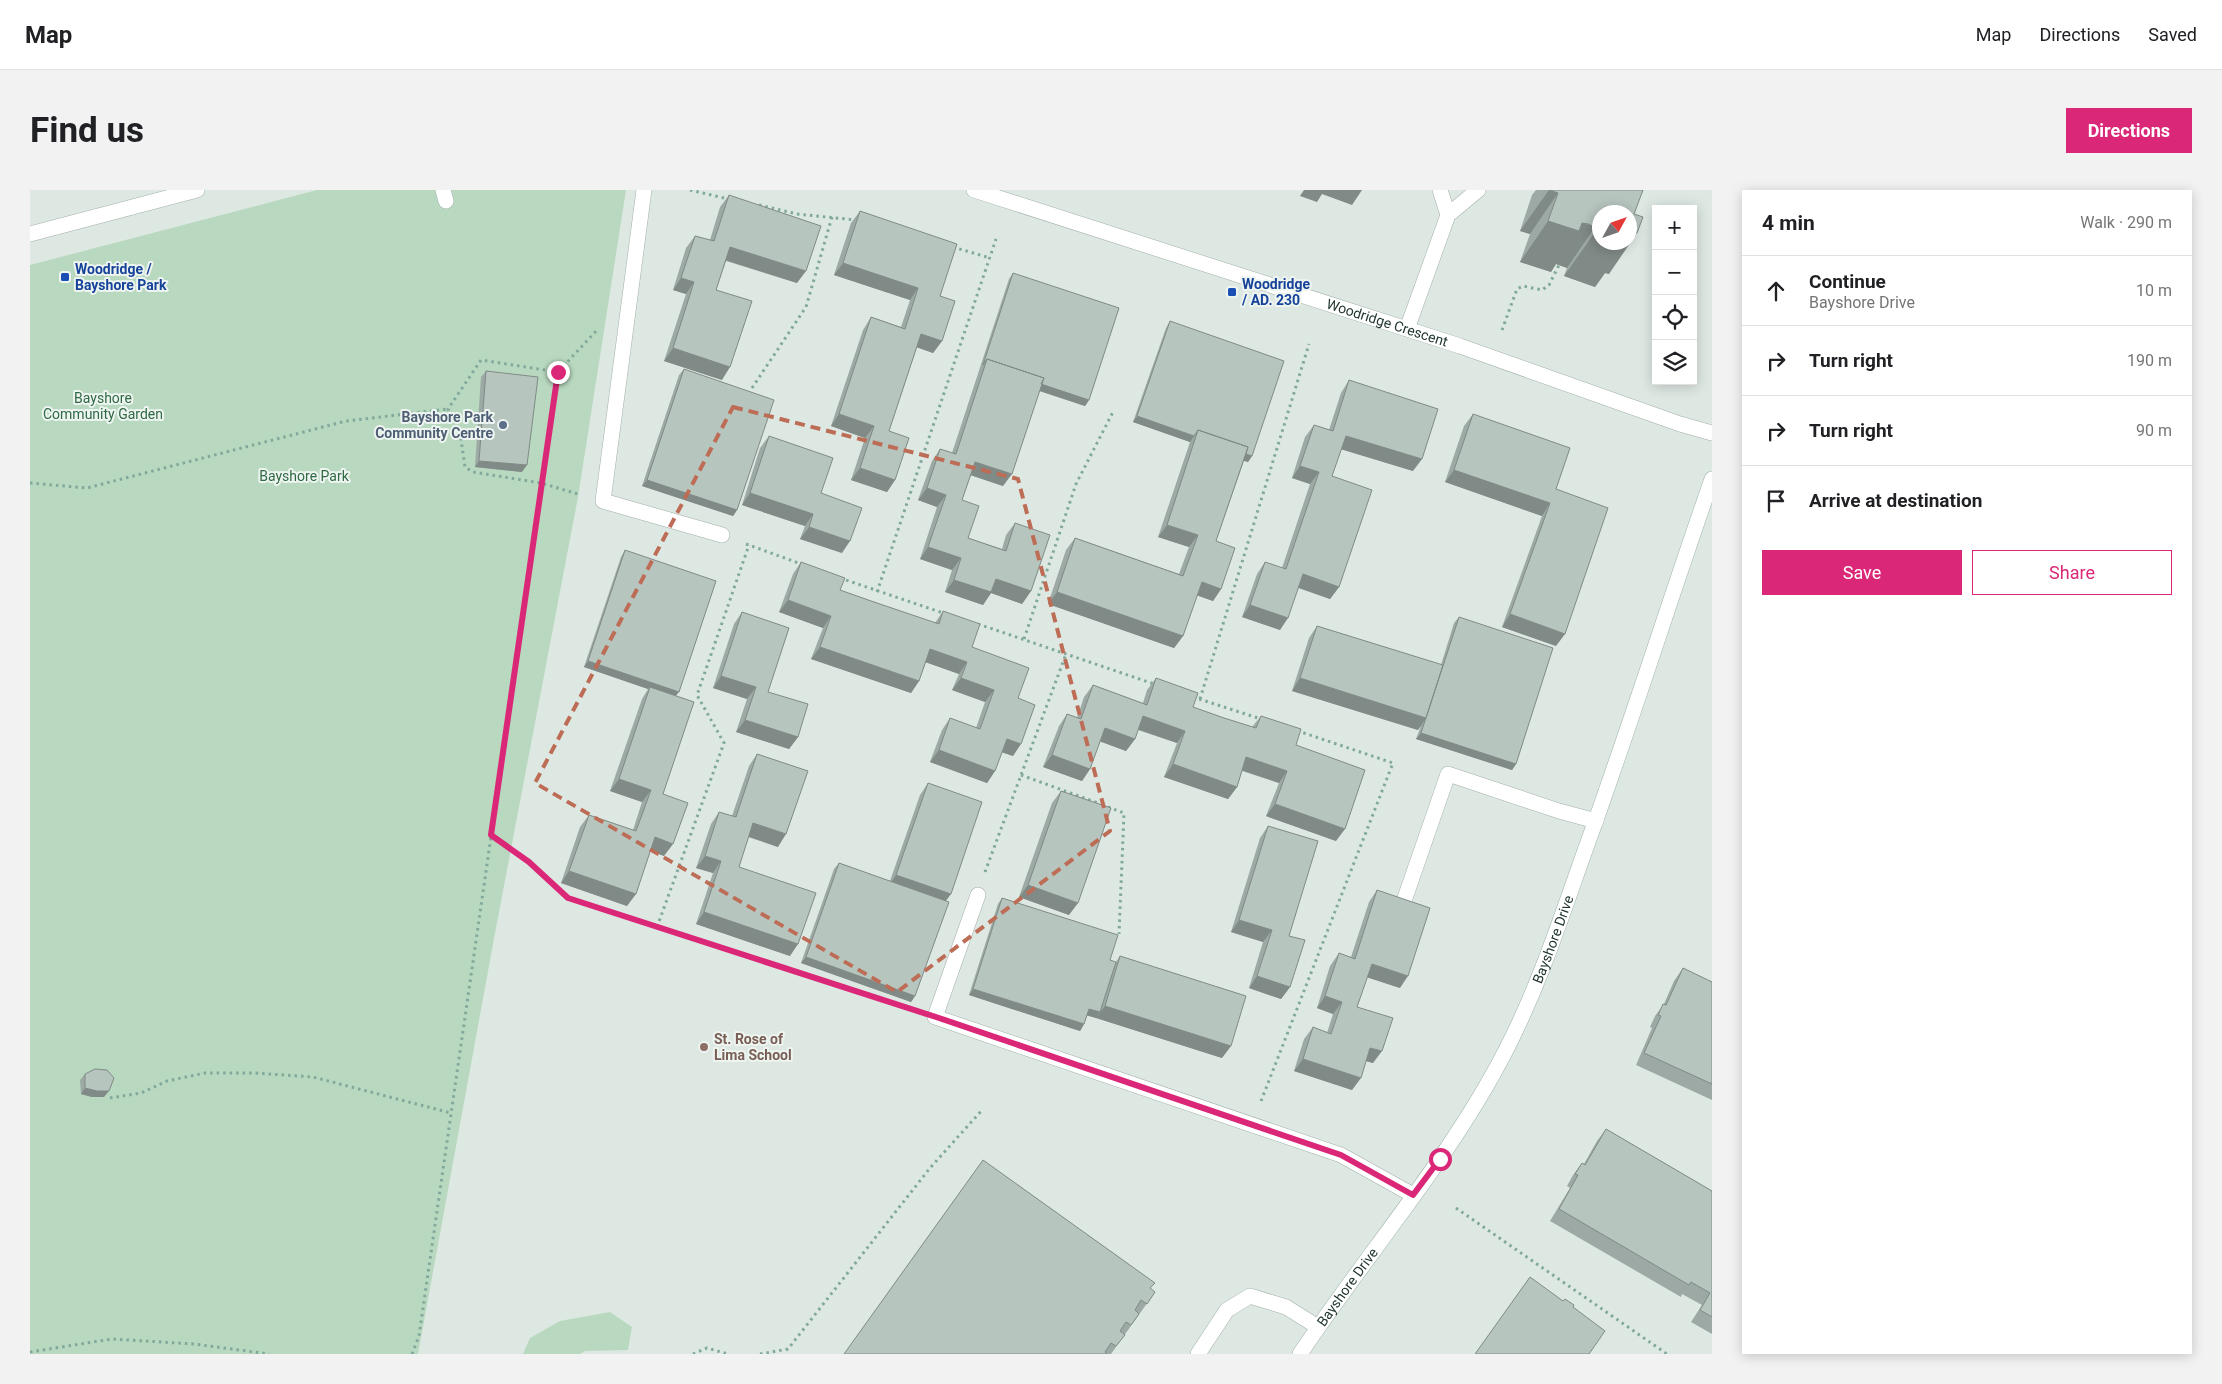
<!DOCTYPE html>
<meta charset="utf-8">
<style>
:root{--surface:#fff;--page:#f2f2f2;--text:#202124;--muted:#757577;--line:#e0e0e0;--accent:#db2777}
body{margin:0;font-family:Roboto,sans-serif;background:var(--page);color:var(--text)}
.controls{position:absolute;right:15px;top:15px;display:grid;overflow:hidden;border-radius:0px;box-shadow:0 2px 12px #0003}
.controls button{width:45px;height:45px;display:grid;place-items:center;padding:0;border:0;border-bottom:1px solid var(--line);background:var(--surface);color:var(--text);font:25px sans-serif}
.compass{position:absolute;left:1562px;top:15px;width:45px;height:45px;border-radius:50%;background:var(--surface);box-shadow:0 2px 12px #0003;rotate:50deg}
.stop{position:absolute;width:15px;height:15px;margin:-11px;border:4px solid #db2777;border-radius:50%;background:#fff}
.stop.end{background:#db2777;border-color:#fff;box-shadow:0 1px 5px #0008}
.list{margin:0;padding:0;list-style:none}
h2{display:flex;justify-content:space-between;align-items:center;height:65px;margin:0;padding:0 20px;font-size:21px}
h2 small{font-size:16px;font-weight:400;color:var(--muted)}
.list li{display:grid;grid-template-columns:32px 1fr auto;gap:15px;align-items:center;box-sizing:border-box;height:70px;padding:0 20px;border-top:1px solid var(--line)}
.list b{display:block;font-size:19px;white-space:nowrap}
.list p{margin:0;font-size:16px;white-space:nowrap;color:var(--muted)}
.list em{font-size:16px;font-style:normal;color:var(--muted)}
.actions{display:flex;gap:10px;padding:15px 20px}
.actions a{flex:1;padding:11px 0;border:1px solid var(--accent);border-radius:0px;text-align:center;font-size:18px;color:var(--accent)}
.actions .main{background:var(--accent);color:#fff}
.icon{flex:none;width:28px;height:28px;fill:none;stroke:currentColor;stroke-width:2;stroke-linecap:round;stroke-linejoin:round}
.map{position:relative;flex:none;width:1682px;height:1164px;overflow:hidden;border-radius:0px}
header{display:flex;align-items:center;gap:30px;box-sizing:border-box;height:70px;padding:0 25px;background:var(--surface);border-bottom:1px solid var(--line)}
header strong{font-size:24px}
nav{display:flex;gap:28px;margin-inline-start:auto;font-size:18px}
.intro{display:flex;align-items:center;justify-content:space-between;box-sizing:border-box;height:120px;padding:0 30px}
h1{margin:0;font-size:35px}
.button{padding:12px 22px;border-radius:0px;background:var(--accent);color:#fff;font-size:18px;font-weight:700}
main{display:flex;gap:30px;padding:0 30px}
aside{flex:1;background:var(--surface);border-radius:0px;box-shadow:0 2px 12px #0003}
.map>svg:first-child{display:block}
.green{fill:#b8d8bf}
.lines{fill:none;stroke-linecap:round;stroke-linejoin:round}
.service-casing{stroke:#a2afa9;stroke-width:16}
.tertiary-casing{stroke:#a2afa9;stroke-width:16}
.secondary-casing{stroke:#9eb3aa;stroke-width:16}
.path{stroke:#81a99b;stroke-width:3;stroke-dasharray:2.5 4;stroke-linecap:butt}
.service{stroke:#fff;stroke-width:15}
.tertiary{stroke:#fff;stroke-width:15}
.secondary{stroke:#fff;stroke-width:15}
.wall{fill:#9da9a4}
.shaded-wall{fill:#808a86}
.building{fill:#b7c5bf;stroke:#808a86}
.route{stroke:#db2777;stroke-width:6}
.marked{fill:none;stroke:#bd6c56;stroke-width:4;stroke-dasharray:10 6;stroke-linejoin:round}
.transit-dot{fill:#1a4fb4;stroke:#eef5f1;stroke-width:2}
.service-dot{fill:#5c6f8a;stroke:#eef5f1;stroke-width:2}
.education-dot{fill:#8d6e63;stroke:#eef5f1;stroke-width:2}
.labels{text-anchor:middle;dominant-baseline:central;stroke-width:4;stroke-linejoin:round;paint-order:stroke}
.transit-label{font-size:14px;font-weight:bold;fill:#164399;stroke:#eef5f1;text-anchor:start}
.street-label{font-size:14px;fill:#21362f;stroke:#eef5f1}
.park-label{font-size:14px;fill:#2f6943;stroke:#eef5f1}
.service-label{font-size:14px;font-weight:bold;fill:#4e5e75;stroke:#eef5f1;text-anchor:end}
.education-label{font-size:14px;font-weight:bold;fill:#785e54;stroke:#eef5f1;text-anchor:start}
</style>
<header>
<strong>Map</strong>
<nav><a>Map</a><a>Directions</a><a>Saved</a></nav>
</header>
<div class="intro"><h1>Find us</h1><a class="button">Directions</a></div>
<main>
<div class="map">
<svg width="1682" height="1164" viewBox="0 0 1682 1164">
<rect width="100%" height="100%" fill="#dee8e3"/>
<!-- green -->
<path class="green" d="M287 0H596L548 307 465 743 388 1164H0V75Z
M580 1122 602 1137 598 1160 555 1161 550 1164H493L500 1148 530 1131Z"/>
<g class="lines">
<defs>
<path id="service" d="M413 0 416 11
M614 0 573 311 692 345
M1410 0 1418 25
M1377 139 1418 25 1448 0
M948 705 905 827 1311 965 1383 1005
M1375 708 1418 584 1529 621 1566 631
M1168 1164 1197 1120 1220 1106 1256 1117 1288 1137"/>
<g id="tertiary">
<path id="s1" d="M944 0 1430 156 1650 234 1682 243"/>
<path d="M0 44 167 0"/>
</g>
<g id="secondary">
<path id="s2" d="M1270 1164C1338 1062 1420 969 1476 860 1512 790 1535 715 1562 641 1604 524 1641 406 1682 289"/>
</g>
</defs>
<!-- service casing -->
<use href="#service" class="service-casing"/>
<!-- tertiary casing -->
<use href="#tertiary" class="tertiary-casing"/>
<!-- secondary casing -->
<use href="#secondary" class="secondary-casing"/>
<!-- path -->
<path class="path" d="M660 0 698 9
M729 15 767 24 826 30
M923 57 960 68
M1472 140 1487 99 1493 96 1512 100 1519 95 1529 75
M528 182 451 170 418 219 430 242 435 277 443 282 511 293 548 304
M722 198 776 117 802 27
M0 293 57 298 316 231 418 219
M716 354 774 375
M810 388 916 424
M847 402 966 49
M948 434 1124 494
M994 449 1046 294 1084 220
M1163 507 1231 529
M1170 509 1279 154
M991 585 1068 613
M1078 617 1094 623 1089 744
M461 645 499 672 538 708 880 819
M955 682 1036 464
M627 737 694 553 667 505 719 355
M80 908 111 903 137 891 175 883H224L283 887 421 923
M1231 911 1363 573 1268 541
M1426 1018 1637 1164
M0 1162 82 1149 164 1154 239 1164
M382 1164 389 1146 528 182 568 139
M663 1164 677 1158 698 1164
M730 1164 758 1159 900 978 953 919"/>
<!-- service -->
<use href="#service" class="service"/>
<!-- tertiary -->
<use href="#tertiary" class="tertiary"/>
<!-- secondary -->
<use href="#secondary" class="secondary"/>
</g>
<!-- wall -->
<path class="wall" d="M1506 0H1613L1579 84 1575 83 1565 97 1534 86 1537 78 1529 75 1526 74 1521 82 1490 72 1500 44 1490 41 1502 5Z
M699 5 767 93 696 71 686 100 692 190 634 171 656 104 643 100 656 58 665 46 680 50 690 17Z
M830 21 910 106 912 151 903 163 887 157 859 241 865 290 857 302 821 290 835 248 801 236 833 140 841 127 871 137 880 110 804 85 821 33Z
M983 83 1059 210 1055 216 1009 201 973 296 941 285 932 310 938 348 972 359 976 345 985 333 1001 401 992 414 961 403 953 415 915 402 922 380 890 369 907 317 888 310 902 271 910 259 922 263 979 89Z
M1140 131 1222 266 1218 272 1214 271 1186 351 1191 399 1183 411 1167 405 1153 446 1144 458 1018 414 1036 360 1045 348 1149 384 1159 357 1128 347 1160 252 1103 232 1136 138Z
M654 179 707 320 703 326 612 296 649 185Z
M456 181 492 282 445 277 451 187Z
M1319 190 1383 281 1311 259 1302 286 1309 397 1300 409 1268 398 1250 440 1212 427 1227 384 1235 372 1252 378 1280 294 1262 288 1275 247 1284 235 1299 240 1311 203Z
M1443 224 1526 299V456L1472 437 1512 326 1415 292 1434 236Z
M739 246 791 303 812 363 770 349 775 336 712 315 730 258Z
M595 360 646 506 633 604 634 666 620 661 597 716 531 693 550 637 559 625 603 640 612 612 580 601 612 509 618 499 554 477 591 367Z
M771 372 810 400 844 412 905 433 913 421 942 457 988 508 983 566 972 562 965 581 957 593 900 572 912 540 920 528 946 538 955 512 922 500 929 484 896 472 889 491 881 503 781 469 793 438 749 422 763 384Z
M712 422 738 502 768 547 759 559 706 542 717 509 683 498 704 434Z
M1429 427 1486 574 1482 580 1386 549 1391 536 1388 540 1262 501 1279 448 1287 436 1411 475 1424 433Z
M1126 488 1163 517 1194 528 1222 537 1231 526 1266 555 1306 651 1236 626 1249 593 1212 581 1207 597 1198 609 1134 587 1147 553 1108 540 1105 549 1096 561 1070 551 1060 579 1052 591 1013 577 1029 536 1037 524 1047 528 1054 507 1063 495 1113 513 1117 500Z
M727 564 748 657 718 647 709 677 760 766 666 734 683 683 666 678 681 634 689 622 702 626 719 576Z
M898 593 916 711 885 806 881 812 771 773 804 679 809 673 860 691 890 605Z
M1031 601 1039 725 989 707 1022 613Z
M1238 636 1259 746 1260 797 1251 809 1219 798 1233 752 1201 742 1230 648Z
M1347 700 1370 798 1337 787 1327 817 1343 873 1336 871 1322 900 1264 881 1274 849 1283 837 1297 843 1303 824 1287 818 1300 776 1309 763 1321 767 1339 712Z
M972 708 1080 770 1086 772 1090 766 1192 868 1057 825 1054 834 1050 841 939 805 968 714Z
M1653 778 1682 792V910L1606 875 1622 838 1620 837 1625 826 1634 814 1644 791Z
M55 884 74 907H62L51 904 50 890Z
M1576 939 1682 1001V1144L1661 1132 1672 1115 1652 1104 1651 1107 1520 1031 1540 998 1537 996 1543 985 1552 973 1554 974 1567 951Z
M1120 1099 1125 1102 1081 1164H814Z"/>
<!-- shaded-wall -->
<path class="shaded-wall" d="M1274 0H1332L1322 15 1292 4 1287 12 1270 6Z
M1519 0 1528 3 1500 44 1490 41Z
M1518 31 1552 33 1565 37 1537 78 1526 74 1521 82 1490 72Z
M1600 40 1607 43 1579 84 1575 83 1565 97 1534 86 1563 45 1570 48V52H1600Z
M700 57 776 81 767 93 692 69Z
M813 73 888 98 880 110 804 85Z
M651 88 664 92 656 104 643 100Z
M891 144 912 151 903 163 883 156Z
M643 158 700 177 692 190 634 171Z
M955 175 1059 210 1055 216 953 182Z
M809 224 844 236 835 248 801 236Z
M1107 226 1164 246 1160 252 1103 232Z
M1166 246 1222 266 1218 272 1164 253Z
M1316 246 1392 269 1383 281 1307 258Z
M449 271 497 275 492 282 445 277Z
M945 272 982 284 973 296 937 284Z
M1270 276 1289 282 1280 294 1262 288Z
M830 278 865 290 857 302 821 290Z
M1424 280 1520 313 1512 326 1415 292Z
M617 290 707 320 703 326 612 296Z
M897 298 916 305 907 317 888 310Z
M720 303 783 324 775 336 712 315Z
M1137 335 1168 345 1159 357 1128 347Z
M779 337 820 351 812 363 770 349Z
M898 357 931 368 922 380 890 369Z
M1273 384 1309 397 1300 409 1264 396Z
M966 389 1001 401 992 414 961 403 953 415 915 402 924 390Z
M1172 392 1191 399 1183 411 1163 404Z
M1027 402 1153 446 1144 458 1018 414Z
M758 410 801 426 793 438 749 422Z
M1220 415 1258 428 1250 440 1212 427Z
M1480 424 1535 444 1526 456 1472 437Z
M790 457 889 491 881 503 781 469Z
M900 459 937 472 929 484 892 471Z
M558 471 649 502 644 508 620 497 618 499 554 477Z
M691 486 726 497 717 509 683 498Z
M931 488 964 500 955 512 922 500Z
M1270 488 1396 528 1388 540 1262 501Z
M1113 526 1155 541 1147 553 1104 538Z
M715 530 768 547 759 559 706 542Z
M1075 538 1105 549 1096 561 1066 550Z
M1391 543 1486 574 1482 580 1386 549Z
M977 549 991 554 983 566 968 561Z
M909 560 965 581 957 593 900 572Z
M1022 565 1060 579 1052 591 1013 577Z
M1216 567 1257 581 1249 593 1208 579Z
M1143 574 1207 597 1198 609 1134 587Z
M589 589 621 600 612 612 580 601Z
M1245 614 1315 639 1306 651 1236 626Z
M723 633 756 644 748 657 714 645Z
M625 647 643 654 634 666 616 659Z
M675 666 691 671 683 683 666 678Z
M539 681 606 704 597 716 531 693Z
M866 685 921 704 912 716 858 697Z
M998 695 1048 713 1039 725 989 707Z
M674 722 768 754 760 766 666 734Z
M1209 730 1242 740 1233 752 1201 742Z
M776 767 885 806 881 812 771 773Z
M1342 774 1378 786 1370 798 1333 786Z
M1227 786 1260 797 1251 809 1219 798Z
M943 799 1054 834 1050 841 939 805Z
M1295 806 1312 812 1303 824 1287 818Z
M1075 816 1201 856 1192 868 1066 828Z
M1059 819 1070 822 1066 828 1055 825Z
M1340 858 1352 861 1343 873 1332 870Z
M1273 869 1331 888 1322 900 1264 881Z
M55 898 79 901 74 907H62L51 904Z"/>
<!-- building -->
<path class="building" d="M1520 0H1613L1604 24 1613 27 1607 43 1600 40V22H1570V48L1563 45 1565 37 1558 34 1552 33 1549 41 1518 31 1528 3Z
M699 5 791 36 776 81 700 57 686 100 722 111 700 177 643 158 664 92 651 88 665 46 684 51Z
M830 21 927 54 910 106 925 111 912 151 891 144 859 241 879 248 865 290 830 278 844 236 809 224 841 127 875 139 888 98 813 73Z
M1583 52H1595L1594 56Z
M983 83 1089 118 1059 210 1011 194 1014 188 957 169 953 175Z
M1140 131 1254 171 1222 266 1216 264 1218 257 1168 240 1164 246 1107 226Z
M957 169 1014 188 982 284 945 272 932 310 949 316 938 348 976 361 985 333 1020 345 1001 401 966 389 961 402 924 390 931 368 898 357 916 305 897 298 910 259 926 264Z
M654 179 744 210 707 320 617 290Z
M456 181 508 187 497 275 449 271Z
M1319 190 1408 219 1392 269 1316 246 1302 286 1342 300 1309 397 1273 384 1258 428 1220 415 1235 372 1256 379 1289 282 1270 276 1284 235 1303 241Z
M1443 224 1540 258 1526 299 1578 318 1535 444 1480 424 1520 313 1424 280Z
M1168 240 1218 257 1186 351 1205 358 1191 399 1172 392 1153 446 1027 402 1045 348 1153 386 1168 345 1137 335Z
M739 246 803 268 791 303 832 318 820 351 779 337 783 324 720 303Z
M595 360 686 391 649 502 558 471Z
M771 372 815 388 810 400 844 412 909 434 913 421 950 434 942 457 999 478 988 508 1005 515 991 554 977 549 965 581 909 560 920 528 950 539 964 500 931 488 937 472 900 459 889 491 790 457 801 426 758 410Z
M712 422 759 438 738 502 778 514 768 547 715 530 726 497 691 486Z
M1429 427 1523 458 1486 574 1391 543Z
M1287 436 1413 475 1396 528 1270 488Z
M1126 488 1168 503 1163 517 1194 528 1226 538 1231 526 1271 539 1266 555 1335 580 1315 639 1245 614 1257 581 1216 567 1207 597 1143 574 1155 541 1113 526 1105 549 1075 538 1060 579 1022 565 1037 524 1051 529 1063 495 1117 515Z
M620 497 664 512 633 604 658 613 643 654 625 647 606 704 539 681 559 625 606 641 621 600 589 589Z
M727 564 778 581 756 644 723 633 709 677 786 703 768 754 674 722 691 671 675 666 689 622 706 627Z
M898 593 952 612 921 704 866 685Z
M1031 601 1081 618 1048 713 998 695Z
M1238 636 1288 651 1259 746 1275 750 1260 797 1227 786 1242 740 1209 730Z
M809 673 919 712 885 806 776 767Z
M1347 700 1400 718 1378 786 1342 774 1327 817 1363 828 1352 861 1340 858 1331 888 1273 869 1283 837 1301 844 1312 812 1295 806 1309 763 1325 769Z
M972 708 1088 745 1080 770 1086 772 1070 822 1059 819 1054 834 943 799Z
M1090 766 1216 806 1201 856 1075 816Z
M1653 778 1682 792V894L1614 863 1631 826 1628 825 1633 814 1636 815Z
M65 879 77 880 84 888 79 901H67L55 898V884Z
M1576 939 1682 1001V1127L1670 1120 1680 1103 1661 1092 1659 1095 1529 1019 1548 985 1545 984 1552 973 1555 975Z
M953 970 1125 1093 1120 1098 1125 1102 1117 1114 1111 1110 1105 1120 1109 1124 1101 1135 1096 1132 1090 1141 1095 1145 1086 1156 1081 1153 1075 1162 1077 1164H814Z
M1500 1087 1533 1111 1535 1109 1544 1115 1543 1117 1575 1141 1559 1164H1445Z"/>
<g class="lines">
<!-- route -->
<path class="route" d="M528 182 461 645 499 672 538 708 906 827 1311 965 1383 1005 1410 969"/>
</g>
<!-- marked area -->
<path class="marked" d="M703 217 988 289 1080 641 867 802 505 593Z"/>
<!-- markers -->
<g class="transit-dot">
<rect x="30" y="82" width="10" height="10" rx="2.5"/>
<rect x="1197" y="97" width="10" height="10" rx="2.5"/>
</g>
<circle class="service-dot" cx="473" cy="235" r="5"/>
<circle class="education-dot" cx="674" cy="857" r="5"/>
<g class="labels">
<!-- transit labels -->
<g class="transit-label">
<text x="45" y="79">Woodridge /<tspan x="45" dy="16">Bayshore Park</tspan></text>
<text x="1212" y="94">Woodridge<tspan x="1212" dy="16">/ AD. 230</tspan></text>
</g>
<!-- street labels -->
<g class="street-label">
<text stroke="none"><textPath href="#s1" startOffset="434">Woodridge Crescent</textPath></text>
<text stroke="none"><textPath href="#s2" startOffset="488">Bayshore Drive</textPath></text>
<text stroke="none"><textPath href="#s2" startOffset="82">Bayshore Drive</textPath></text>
</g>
<!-- park labels -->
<g class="park-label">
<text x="73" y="208">Bayshore<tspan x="73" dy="16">Community Garden</tspan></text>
<text x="274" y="286">Bayshore Park</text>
</g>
<!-- service labels -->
<g class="service-label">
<text x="463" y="227">Bayshore Park<tspan x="463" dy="16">Community Centre</tspan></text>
</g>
<!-- education labels -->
<g class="education-label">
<text x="684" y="849">St. Rose of<tspan x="684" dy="16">Lima School</tspan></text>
</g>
</g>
</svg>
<div class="controls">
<button>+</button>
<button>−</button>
<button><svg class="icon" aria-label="locate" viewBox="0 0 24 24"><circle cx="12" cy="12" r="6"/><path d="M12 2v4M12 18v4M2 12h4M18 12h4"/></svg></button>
<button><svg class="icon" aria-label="layers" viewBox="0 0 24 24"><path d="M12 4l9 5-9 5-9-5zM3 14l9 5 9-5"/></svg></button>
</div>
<svg class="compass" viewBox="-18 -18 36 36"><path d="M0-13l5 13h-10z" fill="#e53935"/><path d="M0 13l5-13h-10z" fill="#757577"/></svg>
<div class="stop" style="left:1410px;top:969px"></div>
<div class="stop end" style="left:528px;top:182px"></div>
</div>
<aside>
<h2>4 min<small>Walk · 290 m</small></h2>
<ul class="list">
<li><svg class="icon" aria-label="ahead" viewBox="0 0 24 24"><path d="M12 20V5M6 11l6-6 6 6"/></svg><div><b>Continue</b><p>Bayshore Drive</p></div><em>10 m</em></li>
<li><svg class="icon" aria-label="right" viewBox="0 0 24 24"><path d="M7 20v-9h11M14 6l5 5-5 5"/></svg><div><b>Turn right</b></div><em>190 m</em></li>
<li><svg class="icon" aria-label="right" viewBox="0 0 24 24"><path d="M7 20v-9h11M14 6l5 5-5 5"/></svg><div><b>Turn right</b></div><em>90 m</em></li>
<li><svg class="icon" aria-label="arrive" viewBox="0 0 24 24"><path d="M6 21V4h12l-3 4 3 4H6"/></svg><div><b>Arrive at destination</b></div></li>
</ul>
<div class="actions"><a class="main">Save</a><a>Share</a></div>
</aside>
</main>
